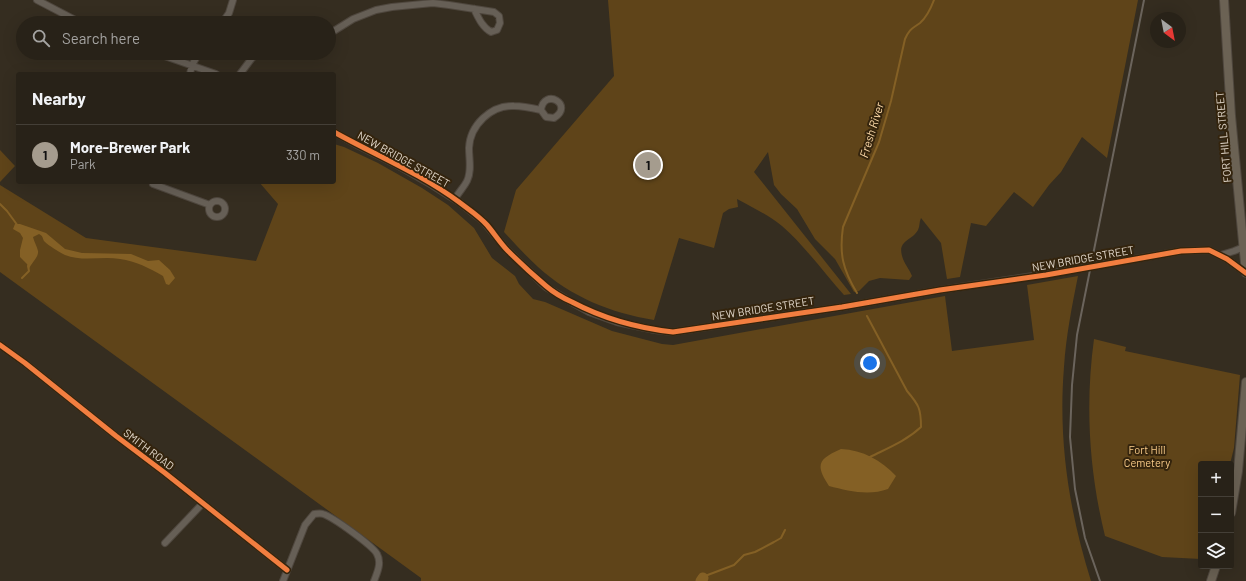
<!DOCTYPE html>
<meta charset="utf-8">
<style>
:root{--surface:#282218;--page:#342f25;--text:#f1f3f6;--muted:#a5a4a2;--line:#443f37;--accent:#a59c8e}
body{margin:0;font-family:Barlow,sans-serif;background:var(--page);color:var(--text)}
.controls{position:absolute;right:12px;bottom:12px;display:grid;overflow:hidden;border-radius:4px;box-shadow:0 4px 16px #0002}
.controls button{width:36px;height:36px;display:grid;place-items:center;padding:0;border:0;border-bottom:1px solid var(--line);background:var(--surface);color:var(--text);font:20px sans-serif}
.compass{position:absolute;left:1150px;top:12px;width:36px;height:36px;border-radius:50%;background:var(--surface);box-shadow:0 4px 16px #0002;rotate:148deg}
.you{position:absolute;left:870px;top:363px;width:14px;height:14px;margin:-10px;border:3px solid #fff;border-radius:50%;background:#1a73e8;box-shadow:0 0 0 6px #1a73e833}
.badge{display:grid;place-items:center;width:26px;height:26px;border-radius:50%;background:var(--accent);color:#111;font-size:13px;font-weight:700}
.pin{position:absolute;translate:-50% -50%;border:2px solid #fff;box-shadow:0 1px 4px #0006}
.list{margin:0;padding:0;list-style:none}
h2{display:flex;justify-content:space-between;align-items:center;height:52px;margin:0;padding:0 16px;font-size:17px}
h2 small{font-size:13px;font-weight:400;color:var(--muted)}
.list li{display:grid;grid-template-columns:26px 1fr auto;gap:12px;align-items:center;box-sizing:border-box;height:60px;padding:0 16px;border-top:1px solid var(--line)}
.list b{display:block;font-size:15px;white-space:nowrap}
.list p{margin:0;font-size:13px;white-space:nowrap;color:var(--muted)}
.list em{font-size:13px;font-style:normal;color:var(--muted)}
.icon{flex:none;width:22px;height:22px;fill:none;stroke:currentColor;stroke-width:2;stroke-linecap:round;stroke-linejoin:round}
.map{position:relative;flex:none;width:1246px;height:581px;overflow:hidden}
.search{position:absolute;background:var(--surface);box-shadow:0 4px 16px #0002;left:16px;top:16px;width:320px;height:44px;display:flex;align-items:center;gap:10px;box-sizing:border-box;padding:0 14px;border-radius:22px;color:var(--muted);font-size:15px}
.panel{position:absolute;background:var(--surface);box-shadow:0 4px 16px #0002;left:16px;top:72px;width:320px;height:112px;border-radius:4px}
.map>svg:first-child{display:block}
.green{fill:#5f4419}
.water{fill:#846025}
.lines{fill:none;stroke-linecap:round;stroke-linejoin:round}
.stream{stroke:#846025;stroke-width:2}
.river{stroke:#846025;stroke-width:11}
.minor-casing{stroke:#4f473e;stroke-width:8}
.major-casing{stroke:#4f473e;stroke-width:10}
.minor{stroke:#665f56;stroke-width:6}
.major{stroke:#6b6254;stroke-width:8}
.rail{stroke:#6b645c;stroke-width:2}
.minor-bridge-casing{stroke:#4f473e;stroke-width:8;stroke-linecap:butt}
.minor-bridge{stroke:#665f56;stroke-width:6}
.cycleway-casing{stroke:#34240d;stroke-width:8}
.cycleway{stroke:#f27e40;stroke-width:5}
.labels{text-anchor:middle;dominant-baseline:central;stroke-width:4;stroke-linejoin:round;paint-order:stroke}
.street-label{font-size:11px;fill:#e1d7ca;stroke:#34240d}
.park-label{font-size:11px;fill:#facc89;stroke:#34240d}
.water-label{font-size:12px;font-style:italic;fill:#fcd9a8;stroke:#34240d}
</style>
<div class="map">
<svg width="1246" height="581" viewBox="0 0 1246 581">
<rect width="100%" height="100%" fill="#352d20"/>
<!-- green -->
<path class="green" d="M608 0H1138L1107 158 1082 137 1061 172 1049 185 1033 207 1014 192 986 226 971 223 960 277 947 279 941 243 921 218C919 222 920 226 918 230 911 242 896 240 903 259 905 265 910 270 912 276L909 280 880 278 869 281 859 291 854 292 835 259 815 239 797 209 781 194 774 185 768 152 754 172 851 294 844 295C825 274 804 245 782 226 768 215 752 207 737 199L738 207 729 209 723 213 714 248 679 238 654 320C611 313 571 297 538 267 526 256 515 244 504 232L516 190 614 76Z
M334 144 344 147 378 163 422 188 448 205 474 228 492 258 515 276 519 284 533 299 545 302 612 331 662 344 673 345 945 296 952 351 1034 340 1027 285 1078 276C1072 306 1066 336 1064 367 1058 440 1069 511 1091 581H421V578L0 272V185L86 238 256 261 278 204 259 182H334Z
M0 150 15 166 0 182Z
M1094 339 1126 347 1125 351 1240 375 1234 448 1230 464H1201V559L1162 557 1105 536C1089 471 1085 405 1094 339Z"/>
<!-- water -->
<path class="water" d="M15 224H20L46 233 65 249 82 253 131 254 148 261 159 260 170 270 175 278 169 285 166 284 163 276C149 268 136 261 120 259 102 256 82 262 65 255 59 252 49 246 44 241 42 237 43 236 39 234L33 237C34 242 37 246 38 251 39 257 31 263 29 269L27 264 20 257V250L23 238 20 233 13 229Z
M841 449C863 450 881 460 896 476L888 489C869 496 848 491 829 486 815 465 818 459 841 449Z"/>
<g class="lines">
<!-- stream -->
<path class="stream" d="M0 204 7 211 18 226
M22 278 29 271 28 266
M857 293C843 270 839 254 843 227L879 142 891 101 905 39C910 28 912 29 920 23 927 17 931 8 934 0
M867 316 907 391C919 405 921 409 921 427 906 441 888 448 870 457
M705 576 734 565 744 555 755 552 774 542 781 538 785 530"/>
<!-- river -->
<path class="river" d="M701 581 703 578"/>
<defs>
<path id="minor" d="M37 0 81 23
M222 23 229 13 233 0
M329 34 353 19 376 10 392 7 433 3 449 5 494 12 499 16 500 23 497 30 491 32C482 27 478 17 474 9
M156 53 216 74
M190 74 192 65 199 53
M240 74 252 58 259 53
M334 132 359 146 397 165 432 185 459 202 483 221 507 250 546 287 566 299 589 312 617 322 655 330 673 332 707 327 842 307 940 290 1079 269
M154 182 153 184 210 205
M455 199C458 193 464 187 467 181 472 171 469 159 469 148 470 125 491 105 514 106 523 106 532 108 541 110L546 117 554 118C575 105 544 87 541 110
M209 209a8 8 0 1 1 16 0a8 8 0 1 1-16 0Z
M1221 255 1234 251 1244 247
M1106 264 1181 251 1209 250 1227 259 1246 273
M0 345 25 363 116 436 165 473 287 570
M165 543 203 503
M283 581 305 525 314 514C316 514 320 513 323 514 333 517 373 546 377 554 382 563 377 573 374 581"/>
<path id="major" d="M1224 0 1231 116 1246 273
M1231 513 1238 471 1246 382
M1211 581 1216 566"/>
</defs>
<!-- minor casing -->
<use href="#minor" class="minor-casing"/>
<!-- major casing -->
<use href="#major" class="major-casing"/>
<!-- minor -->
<use href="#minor" class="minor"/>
<!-- major -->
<use href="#major" class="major"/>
<!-- rail -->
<path class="rail" d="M1100 581 1085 538 1075 489 1070 437 1072 385 1077 335 1144 0"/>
<defs>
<path id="minor-bridge" d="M1079 269 1106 264"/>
</defs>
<!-- minor-bridge casing -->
<use href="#minor-bridge" class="minor-bridge-casing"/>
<!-- minor-bridge -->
<use href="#minor-bridge" class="minor-bridge"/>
<defs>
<path id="cycleway" d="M334 132C375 155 420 173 459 202 468 209 479 216 487 225 494 233 500 243 508 251 520 263 533 275 546 286 553 292 563 298 572 302 604 319 637 328 673 332L842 307 940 290 1046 275 1181 251 1209 250 1227 259 1246 273
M0 345 25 363 116 436 165 473 287 570"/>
</defs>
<!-- cycleway casing -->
<use href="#cycleway" class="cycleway-casing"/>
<!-- cycleway -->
<use href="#cycleway" class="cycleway"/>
</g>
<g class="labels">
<!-- street labels -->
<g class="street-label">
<text transform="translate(1223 137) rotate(-95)">FORT HILL STREET</text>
<text transform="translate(404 159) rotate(29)">NEW BRIDGE STREET</text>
<text transform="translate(1083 258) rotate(-10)">NEW BRIDGE STREET</text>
<text transform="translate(763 308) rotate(-9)">NEW BRIDGE STREET</text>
<text transform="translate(149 449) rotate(37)">SMITH ROAD</text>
</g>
<!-- park labels -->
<g class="park-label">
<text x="1147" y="449">Fort Hill<tspan x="1147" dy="13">Cemetery</tspan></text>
</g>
<!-- water labels -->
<g class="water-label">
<text transform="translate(871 130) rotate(-73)">Fresh River</text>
</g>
</g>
</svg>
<div class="controls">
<button>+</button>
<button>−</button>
<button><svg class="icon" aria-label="layers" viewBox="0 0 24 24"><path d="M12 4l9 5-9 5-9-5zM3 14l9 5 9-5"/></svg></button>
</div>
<svg class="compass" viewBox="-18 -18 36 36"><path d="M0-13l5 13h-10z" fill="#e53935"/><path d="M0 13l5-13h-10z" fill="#a5a4a2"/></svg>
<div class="you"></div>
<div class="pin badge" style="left:648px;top:165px">1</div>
<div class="search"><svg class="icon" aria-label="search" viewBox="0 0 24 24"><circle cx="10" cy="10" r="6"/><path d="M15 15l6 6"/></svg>Search here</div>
<section class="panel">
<h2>Nearby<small></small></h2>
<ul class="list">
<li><span class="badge">1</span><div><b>More-Brewer Park</b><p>Park</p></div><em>330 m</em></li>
</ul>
</section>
</div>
